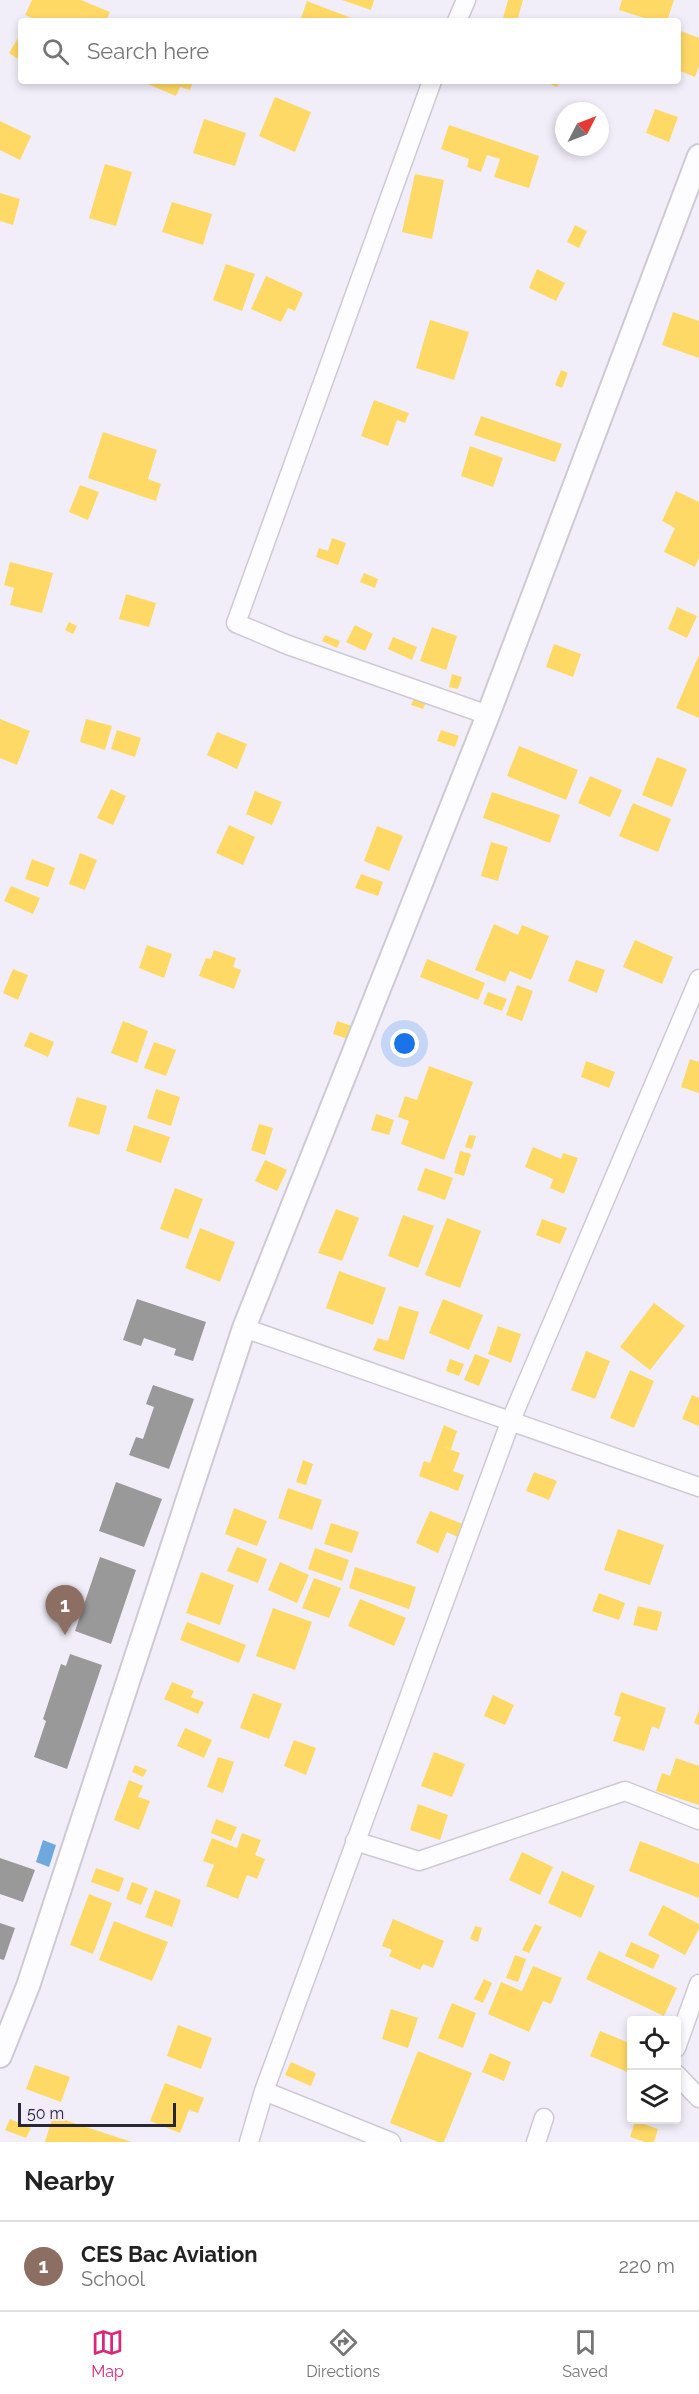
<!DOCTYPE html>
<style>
:root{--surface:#fff;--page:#f6f6f6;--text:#222;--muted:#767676;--line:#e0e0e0;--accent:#db2777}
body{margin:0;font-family:Raleway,sans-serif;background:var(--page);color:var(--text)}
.controls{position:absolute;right:18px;bottom:18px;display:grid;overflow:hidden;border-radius:6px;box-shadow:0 3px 9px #0003}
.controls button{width:54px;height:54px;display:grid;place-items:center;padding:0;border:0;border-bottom:2px solid var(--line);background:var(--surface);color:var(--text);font:30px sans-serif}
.compass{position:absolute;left:555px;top:102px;width:54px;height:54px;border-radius:50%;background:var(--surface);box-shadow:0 3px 9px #0003;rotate:48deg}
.scale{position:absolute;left:18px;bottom:15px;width:158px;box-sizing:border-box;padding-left:6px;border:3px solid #2a2633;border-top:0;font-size:16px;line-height:21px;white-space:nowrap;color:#2a2633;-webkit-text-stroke:4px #efe9fe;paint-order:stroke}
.you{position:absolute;left:405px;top:1044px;width:21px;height:21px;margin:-15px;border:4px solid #fff;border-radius:50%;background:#1a73e8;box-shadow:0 0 0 9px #1a73e833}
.badge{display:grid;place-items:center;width:39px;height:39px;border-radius:50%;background:var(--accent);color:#fff;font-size:20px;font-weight:700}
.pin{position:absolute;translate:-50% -50px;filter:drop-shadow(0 2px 3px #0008)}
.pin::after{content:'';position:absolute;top:32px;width:21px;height:18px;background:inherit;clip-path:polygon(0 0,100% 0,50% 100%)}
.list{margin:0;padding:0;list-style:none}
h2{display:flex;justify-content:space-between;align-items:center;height:78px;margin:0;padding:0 24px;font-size:26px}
h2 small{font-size:20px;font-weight:400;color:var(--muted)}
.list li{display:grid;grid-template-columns:39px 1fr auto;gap:18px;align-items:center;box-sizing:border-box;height:90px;padding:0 24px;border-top:2px solid var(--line)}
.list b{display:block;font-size:22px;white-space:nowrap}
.list p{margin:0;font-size:20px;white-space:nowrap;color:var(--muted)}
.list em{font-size:20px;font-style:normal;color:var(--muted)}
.icon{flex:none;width:33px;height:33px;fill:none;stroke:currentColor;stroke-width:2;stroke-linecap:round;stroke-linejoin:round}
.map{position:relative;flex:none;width:699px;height:2142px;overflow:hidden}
.search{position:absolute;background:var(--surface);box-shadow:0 3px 9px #0003;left:18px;right:18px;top:18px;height:66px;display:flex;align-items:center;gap:15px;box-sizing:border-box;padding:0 21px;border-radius:6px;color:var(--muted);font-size:22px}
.sheet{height:168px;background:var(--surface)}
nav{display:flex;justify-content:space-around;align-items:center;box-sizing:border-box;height:84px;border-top:2px solid var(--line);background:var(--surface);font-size:16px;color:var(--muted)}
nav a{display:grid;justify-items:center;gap:3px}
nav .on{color:var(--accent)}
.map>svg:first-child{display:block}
.homes{fill:#ffd966}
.schools{fill:#6fa8dc}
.industry{fill:#999}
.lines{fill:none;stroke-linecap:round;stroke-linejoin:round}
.minor-casing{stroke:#cdcad5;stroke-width:21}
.tertiary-casing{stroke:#cdcad5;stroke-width:26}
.minor{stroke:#fdfcfe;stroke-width:18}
.tertiary{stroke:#fdfcfe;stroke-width:22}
</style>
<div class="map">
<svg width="699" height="2142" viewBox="0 0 699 2142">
<rect width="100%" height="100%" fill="#f1eef9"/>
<!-- homes -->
<path class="homes" d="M32 0H81L110 12 106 21H39L25 15Z
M342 0H374L371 10Z
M508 0H523L517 21 503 18Z
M622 0H674L667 21H654L619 10Z
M307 1 359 21H300Z
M678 30 699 38V66L695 77 678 70Z
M21 33V61L9 53Z
M141 81H193L190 90 180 87 176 96Z
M543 81H560L557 87Z
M275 97 311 112 295 152 259 136Z
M655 109 678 117 669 142 646 133Z
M204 119 246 133 235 166 193 153Z
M0 121 31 136 20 160 0 150Z
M449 125 539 156 529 188 494 177 500 159 487 155 481 172 467 167 469 159 441 149Z
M105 164 132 172 116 226 89 218Z
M415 174 444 180 432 239 402 232Z
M0 193 20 199 13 225 0 221Z
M172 202 212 214 203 245 162 232Z
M575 225 587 231 579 248 567 242Z
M226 264 255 274 242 311 213 300Z
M537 269 565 283 556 301 529 288Z
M266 276 303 293 295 311 288 308 281 322 251 309Z
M673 312 699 321V358L662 345Z
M430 320 469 332 454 380 416 368Z
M561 370 568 373 562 388 555 385Z
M374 400 409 413 405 423 397 420 388 446 361 436Z
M481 416 562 444 555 462 474 435Z
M103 432 157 450 148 479 161 484 156 501 88 478Z
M470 446 503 458 493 487 461 476Z
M80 485 99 492 88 520 69 512Z
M676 491 699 502V558L695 567 664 552 675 528 662 521Z
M332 538 346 543 338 565 316 557 319 548 328 551Z
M10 562 53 573 42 613 10 605 14 588 4 585Z
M364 573 378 579 375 588 360 582Z
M126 594 156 603 149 627 119 619Z
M677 607 697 616 687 638 668 629Z
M69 622 77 626 73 634 65 630Z
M355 625 373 634 365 651 346 642Z
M432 627 457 636 446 670 420 661Z
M325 635 340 641 337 648 322 641Z
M393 637 417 647 412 660 388 649Z
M554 644 581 654 573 677 546 667Z
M699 655V718L676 708Z
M452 674 462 677 458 689 449 687Z
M415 696 427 701 423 709 411 705Z
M0 719 30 731 17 765 0 758Z
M86 719 112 726 105 750 80 742Z
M117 730 141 738 135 757 111 749Z
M441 730 459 736 455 747 437 741Z
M217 732 247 744 237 769 207 755Z
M519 746 578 770 566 800 507 776Z
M657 757 687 769 672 807 642 795Z
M590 776 622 790 610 817 578 803Z
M111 789 126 796 113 825 97 818Z
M255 791 282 802 272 825 246 814Z
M492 792 560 815 550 843 483 818Z
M633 803 671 819 658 852 619 836Z
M229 825 255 837 243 865 216 853Z
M377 826 403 836 389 871 364 861Z
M491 842 508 847 498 881 481 876Z
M80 853 97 860 85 890 69 884Z
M32 859 55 868 48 887 25 879Z
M361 874 383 882 378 896 355 888Z
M11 886 40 898 33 914 4 901Z
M494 924 518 935 522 925 549 936 531 980 510 971 505 982 475 970Z
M635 940 673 957 662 984 623 967Z
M147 945 172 954 164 978 139 968Z
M214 950 236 958 233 967 241 970 234 989 199 976 206 958 211 959Z
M427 959 485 983 478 1000 420 977Z
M576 960 605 970 597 993 568 981Z
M13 969 28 975 18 1000 3 993Z
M517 985 533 991 522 1021 506 1015Z
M488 992 507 999 502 1011 483 1004Z
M123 1021 148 1031 137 1063 111 1053Z
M337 1021 352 1026 348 1039 333 1034Z
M30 1032 54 1042 48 1057 24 1046Z
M154 1042 176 1050 166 1076 144 1068Z
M690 1059 699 1062V1093L681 1087Z
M586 1061 615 1072 609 1088 581 1077Z
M429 1066 473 1082 444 1160 401 1144 409 1121 398 1117 405 1096 417 1100Z
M156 1089 180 1097 171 1126 147 1118Z
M77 1097 107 1106 99 1135 68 1126Z
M376 1114 394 1120 389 1135 371 1130Z
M259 1124 273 1128 265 1155 251 1150Z
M134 1125 170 1137 161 1163 126 1151Z
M469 1135 476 1136 472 1149 465 1147Z
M533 1147 561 1159 563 1153 578 1158 564 1194 550 1188 553 1179 525 1167Z
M460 1151 471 1154 464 1176 454 1173Z
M265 1160 287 1170 277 1191 255 1181Z
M425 1168 453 1178 445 1200 417 1190Z
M175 1188 203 1199 188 1239 160 1229Z
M336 1209 359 1218 342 1261 318 1253Z
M403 1215 434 1226 418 1268 388 1256Z
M447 1218 481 1231 460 1288 425 1275Z
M542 1219 567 1228 560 1244 536 1235Z
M200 1228 235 1242 220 1282 185 1268Z
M339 1271 386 1288 373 1325 326 1308Z
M443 1299 483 1315 469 1350 429 1333Z
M654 1303 685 1326 650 1370 620 1347Z
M399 1306 419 1312 404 1360 373 1350 378 1338 388 1341Z
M498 1326 521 1334 511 1363 488 1354Z
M586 1351 610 1361 595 1399 571 1390Z
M475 1354 490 1360 479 1386 464 1380Z
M450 1359 464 1364 459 1376 446 1371Z
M630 1370 654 1381 634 1428 610 1418Z
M692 1395 699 1398V1426L682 1419Z
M444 1425 457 1431 451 1449 444 1447 460 1453 453 1471 464 1475 458 1491 419 1476 424 1461 430 1463Z
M303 1460 313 1464 306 1485 296 1482Z
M534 1472 557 1481 549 1500 526 1491Z
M288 1488 322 1500 312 1530 278 1518Z
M234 1508 267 1521 257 1546 225 1534Z
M430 1511 463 1524 458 1537 447 1532 438 1553 416 1543Z
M331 1523 359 1532 352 1553 324 1544Z
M618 1529 664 1545 650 1585 604 1570Z
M237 1547 267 1559 258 1583 227 1571Z
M315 1548 349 1560 342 1581 308 1569Z
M280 1562 309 1575 297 1603 268 1590Z
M355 1567 416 1587 409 1609 349 1588Z
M201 1572 234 1585 220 1625 186 1613Z
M314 1578 341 1588 329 1618 302 1608Z
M599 1593 625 1603 619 1620 592 1611Z
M360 1599 406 1618 394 1646 348 1626Z
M638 1606 662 1612 657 1631 633 1625Z
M273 1608 312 1622 295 1670 256 1656Z
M187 1622 246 1645 239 1663 180 1640Z
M172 1682 194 1691 191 1697 204 1702 198 1714 164 1699Z
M621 1692 666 1708 659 1729 652 1726 644 1751 613 1741 621 1717 614 1715Z
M253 1693 282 1704 269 1739 240 1728Z
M493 1695 514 1705 505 1725 484 1716Z
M699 1710V1725L694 1723Z
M185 1728 212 1740 204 1758 177 1746Z
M294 1740 316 1748 306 1775 284 1766Z
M434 1752 465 1764 452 1797 421 1786Z
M218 1757 234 1762 223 1793 207 1787Z
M676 1758 699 1766V1805L656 1791 662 1773 670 1776Z
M135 1765 147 1770 143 1777 132 1772Z
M129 1780 143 1786 138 1797 150 1801 139 1830 114 1820Z
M418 1804 448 1815 440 1840 410 1830Z
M216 1819 237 1827 231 1841 211 1833Z
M242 1833 261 1840 255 1855 265 1859 257 1879 247 1875 238 1899 206 1886 214 1865 203 1861 212 1838 237 1848Z
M640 1841 699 1864V1898L629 1871Z
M522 1852 553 1867 540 1895 509 1880Z
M96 1868 124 1878 119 1892 91 1882Z
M562 1871 595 1886 581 1918 548 1903Z
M132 1882 148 1888 141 1905 126 1899Z
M155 1890 181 1900 172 1927 145 1917Z
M89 1894 112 1903 93 1954 70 1945Z
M663 1905 699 1924V1929L685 1955 648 1935Z
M393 1919 444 1941 433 1968 423 1964 420 1970 389 1956 392 1950 382 1946Z
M114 1921 168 1942 152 1981 99 1960Z
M535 1924 542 1927 529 1953 522 1950Z
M475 1926 482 1928 478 1942 470 1939Z
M631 1942 660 1955 653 1969 625 1956Z
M599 1951 677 1988 664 2016 586 1979Z
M515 1955 526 1959 518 1982 506 1978Z
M533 1966 562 1978 551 2004 543 2001 529 2032 488 2014 501 1982 522 1991Z
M484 1979 492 1983 483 2003 474 1999Z
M452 2003 476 2013 463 2048 438 2038Z
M391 2009 418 2018 408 2048 382 2039Z
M178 2025 212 2038 201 2069 167 2056Z
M600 2031 632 2044V2074L590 2056Z
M418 2051 472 2073 444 2142H438L390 2123Z
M490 2053 511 2062 504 2081 482 2072Z
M291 2062 316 2073 311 2086 285 2075Z
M35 2065 70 2077 61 2102 26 2089Z
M165 2083 204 2098 198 2113 189 2110 180 2133 150 2121Z
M53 2116 132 2142H45Z
M10 2119 31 2128 26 2138 5 2130Z
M635 2121 658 2129 654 2142H645L630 2137Z"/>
<!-- schools -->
<path class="schools" d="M43 1840 56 1845 49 1867 36 1862Z"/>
<!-- industry -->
<path class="industry" d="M137 1299 206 1322 193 1361 174 1355 176 1349 144 1338 141 1346 123 1340Z
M153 1385 194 1399 169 1469 129 1455 136 1437 143 1439 154 1407 146 1404Z
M116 1482 162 1499 144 1547 99 1531Z
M100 1557 136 1570 111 1644 75 1631Z
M70 1654 102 1665 67 1769 34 1757 46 1721 43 1719 61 1664 66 1666Z
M0 1858 35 1870 23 1902 0 1894Z
M0 1923 15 1928 4 1960 0 1959Z"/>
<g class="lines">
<defs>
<path id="minor" d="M457 21 466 0
M432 81 236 623 288 645 488 715
M244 1328 699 1487
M355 1841 419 1861 625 1791 699 1820
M676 2048 699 1984
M676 2074 699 2098
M264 2091 391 2142
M249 2142 264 2091 511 1420 699 979
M536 2142 544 2118"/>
<path id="tertiary" d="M0 2056 28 1986 244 1328 488 715 699 156"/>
</defs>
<!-- minor casing -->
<use href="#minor" class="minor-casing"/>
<!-- tertiary casing -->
<use href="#tertiary" class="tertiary-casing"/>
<!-- minor -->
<use href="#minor" class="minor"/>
<!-- tertiary -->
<use href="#tertiary" class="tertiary"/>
</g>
</svg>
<div class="controls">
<button><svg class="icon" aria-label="locate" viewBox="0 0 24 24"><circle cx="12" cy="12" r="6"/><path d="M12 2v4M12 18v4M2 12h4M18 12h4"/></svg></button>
<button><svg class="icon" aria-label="layers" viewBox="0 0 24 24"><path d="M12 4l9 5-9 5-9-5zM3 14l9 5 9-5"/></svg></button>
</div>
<svg class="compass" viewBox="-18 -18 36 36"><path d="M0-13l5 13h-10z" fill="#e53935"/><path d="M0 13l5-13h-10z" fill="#767676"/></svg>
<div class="scale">50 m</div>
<div class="you"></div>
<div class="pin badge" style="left:65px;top:1635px;background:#8d6e63">1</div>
<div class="search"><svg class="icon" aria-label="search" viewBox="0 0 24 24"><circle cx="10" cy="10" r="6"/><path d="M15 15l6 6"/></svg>Search here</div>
</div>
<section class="sheet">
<h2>Nearby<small></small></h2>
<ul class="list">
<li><span class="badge" style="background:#8d6e63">1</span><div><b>CES Bac Aviation</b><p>School</p></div><em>220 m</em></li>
</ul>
</section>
<nav>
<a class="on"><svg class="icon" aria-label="map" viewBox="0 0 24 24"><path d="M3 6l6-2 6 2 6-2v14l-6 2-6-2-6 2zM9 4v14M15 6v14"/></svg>Map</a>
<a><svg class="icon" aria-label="directions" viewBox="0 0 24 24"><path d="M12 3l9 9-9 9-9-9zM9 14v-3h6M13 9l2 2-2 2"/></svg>Directions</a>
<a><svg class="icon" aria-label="saved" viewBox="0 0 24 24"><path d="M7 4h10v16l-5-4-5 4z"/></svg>Saved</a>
</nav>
